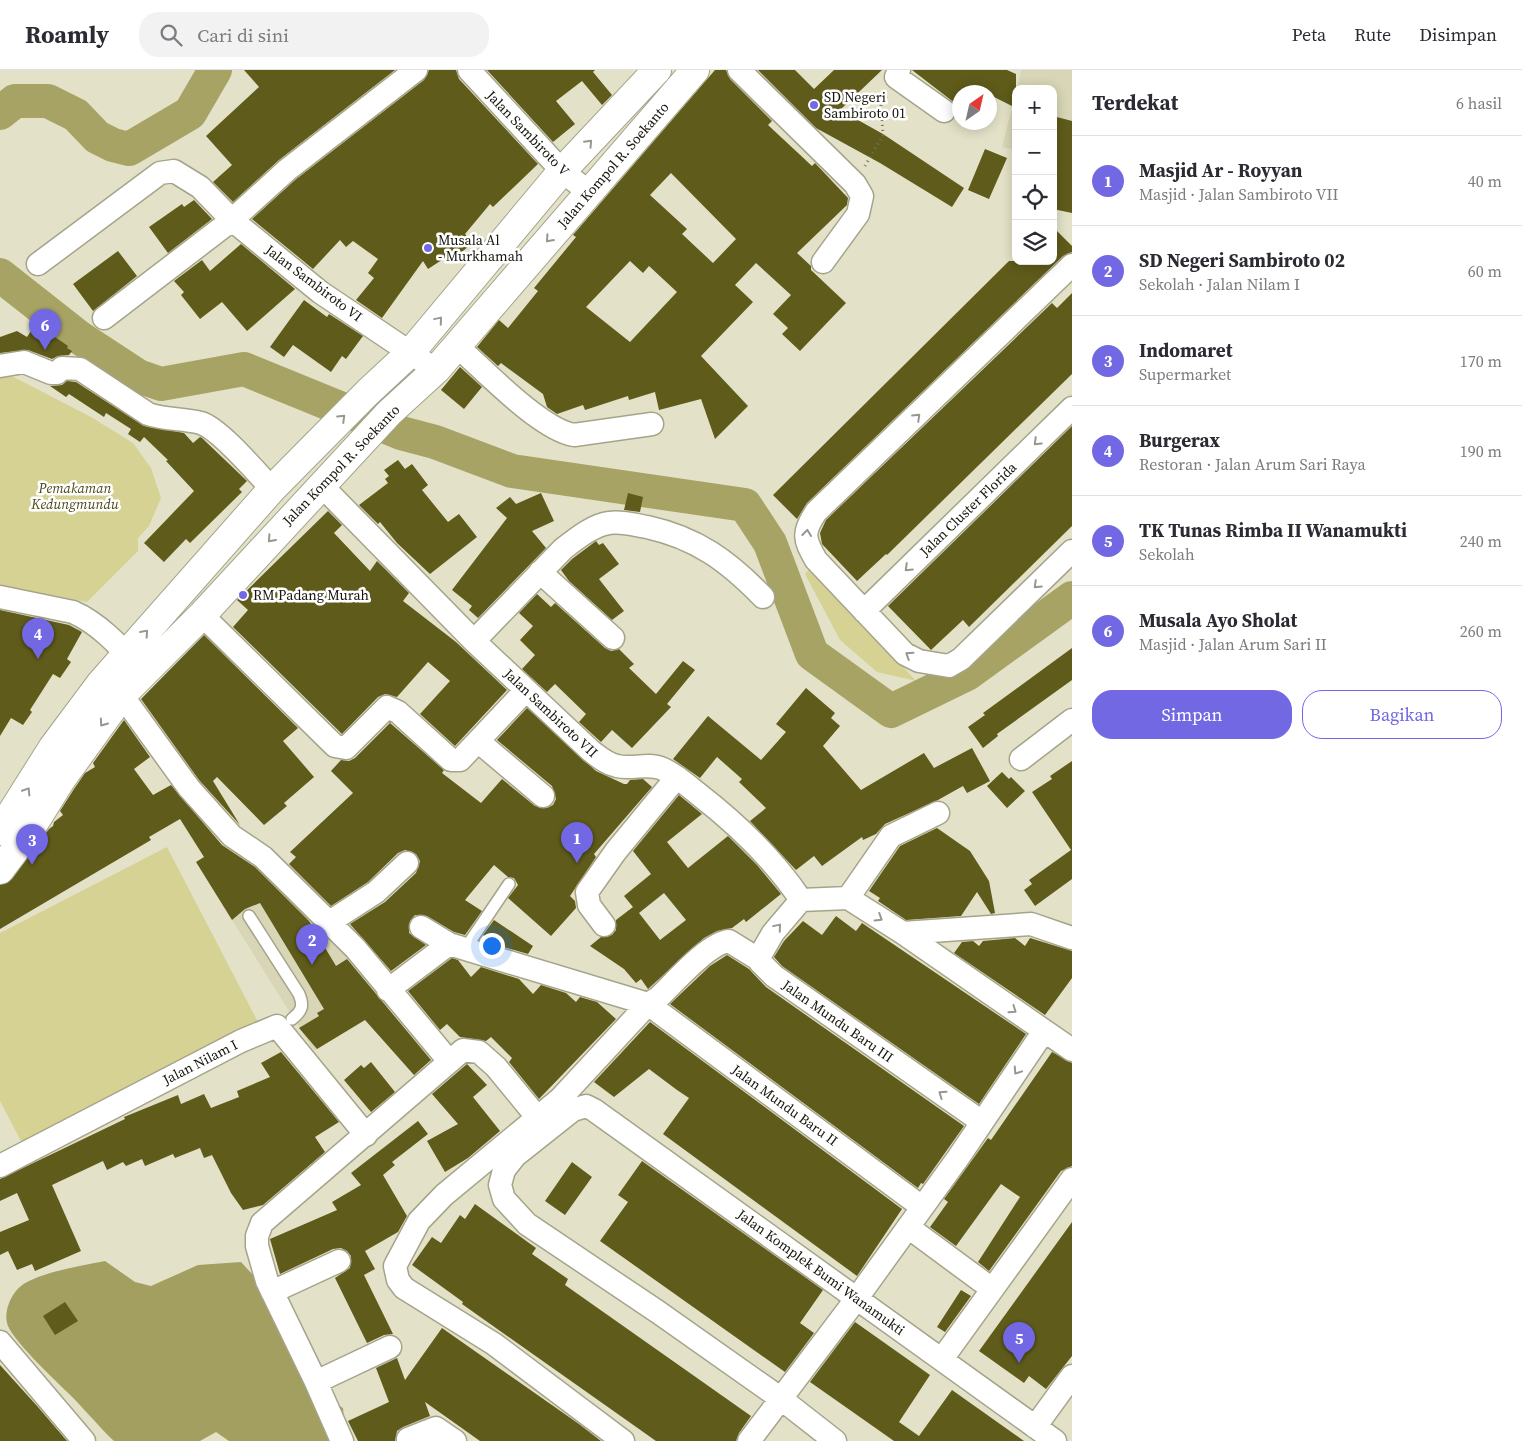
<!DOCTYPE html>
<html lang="id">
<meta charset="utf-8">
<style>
:root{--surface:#fff;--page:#f2f2f3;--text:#2b2b33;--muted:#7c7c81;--line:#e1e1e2;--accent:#7268e3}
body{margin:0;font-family:"Source Serif 4",serif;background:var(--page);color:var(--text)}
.controls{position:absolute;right:15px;top:15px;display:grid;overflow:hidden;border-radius:10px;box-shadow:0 2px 12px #0003}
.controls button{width:45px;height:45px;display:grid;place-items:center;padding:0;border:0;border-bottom:1px solid var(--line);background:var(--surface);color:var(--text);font:25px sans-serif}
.compass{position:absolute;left:952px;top:15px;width:45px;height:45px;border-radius:50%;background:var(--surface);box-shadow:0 2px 12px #0003;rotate:34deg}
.you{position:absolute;left:491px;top:875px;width:18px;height:18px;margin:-12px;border:4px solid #fff;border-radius:50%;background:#1a73e8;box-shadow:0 0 0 8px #1a73e833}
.badge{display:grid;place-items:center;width:32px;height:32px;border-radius:50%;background:var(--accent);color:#fff;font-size:16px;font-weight:700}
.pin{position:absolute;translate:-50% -41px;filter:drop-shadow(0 1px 2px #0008)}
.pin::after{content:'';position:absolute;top:26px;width:18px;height:15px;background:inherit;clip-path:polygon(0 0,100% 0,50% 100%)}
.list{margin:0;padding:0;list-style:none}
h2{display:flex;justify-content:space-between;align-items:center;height:65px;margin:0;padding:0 20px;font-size:21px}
h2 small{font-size:16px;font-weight:400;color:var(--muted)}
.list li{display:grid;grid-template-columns:32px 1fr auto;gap:15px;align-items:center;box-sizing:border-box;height:90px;padding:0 20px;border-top:1px solid var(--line)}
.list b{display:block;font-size:19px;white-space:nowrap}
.list p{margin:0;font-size:16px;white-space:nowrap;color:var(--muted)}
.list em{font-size:16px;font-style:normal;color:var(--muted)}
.actions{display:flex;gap:10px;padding:15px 20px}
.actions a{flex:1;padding:11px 0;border:1px solid var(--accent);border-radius:20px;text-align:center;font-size:18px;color:var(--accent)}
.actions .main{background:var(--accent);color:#fff}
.icon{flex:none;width:28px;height:28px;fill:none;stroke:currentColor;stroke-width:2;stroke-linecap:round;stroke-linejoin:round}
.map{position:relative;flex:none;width:1072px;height:1371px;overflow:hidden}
header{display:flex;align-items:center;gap:30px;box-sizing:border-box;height:70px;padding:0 25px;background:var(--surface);border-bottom:1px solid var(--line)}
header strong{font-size:24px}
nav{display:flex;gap:28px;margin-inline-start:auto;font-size:18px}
.search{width:350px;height:45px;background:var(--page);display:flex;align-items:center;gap:12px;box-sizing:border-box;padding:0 18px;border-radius:20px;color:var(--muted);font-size:19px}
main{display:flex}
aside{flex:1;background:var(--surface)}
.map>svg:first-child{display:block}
.built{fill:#d8d6b6}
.green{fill:#d5d294}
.forest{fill:#a39f60}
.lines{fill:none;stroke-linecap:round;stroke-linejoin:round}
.river{stroke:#a7a364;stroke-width:34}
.building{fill:#5f5b1a;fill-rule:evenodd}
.lane-casing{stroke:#a5a48b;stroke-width:14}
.street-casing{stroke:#a5a48b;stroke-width:25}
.secondary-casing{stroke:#a5a48b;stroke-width:30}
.path{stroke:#737262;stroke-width:3;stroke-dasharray:1 4;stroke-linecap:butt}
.lane{stroke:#fff;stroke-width:11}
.street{stroke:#fff;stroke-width:22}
.secondary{stroke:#fff;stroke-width:28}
.oneway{stroke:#969692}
.poi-dot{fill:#7268e3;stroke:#fff;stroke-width:2}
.labels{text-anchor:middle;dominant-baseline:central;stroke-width:5;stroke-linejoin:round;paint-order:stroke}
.poi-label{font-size:14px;fill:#16150c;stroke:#fff;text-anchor:start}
.street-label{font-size:14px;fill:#16150c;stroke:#fff}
.park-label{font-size:14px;font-style:italic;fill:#4c4918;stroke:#fff}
</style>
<header>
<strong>Roamly</strong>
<div class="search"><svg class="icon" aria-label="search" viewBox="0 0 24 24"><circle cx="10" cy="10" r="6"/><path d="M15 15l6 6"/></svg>Cari di sini</div>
<nav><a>Peta</a><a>Rute</a><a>Disimpan</a></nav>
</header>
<main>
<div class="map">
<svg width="1072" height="1371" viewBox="0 0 1072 1371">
<rect width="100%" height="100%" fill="#e3e2c8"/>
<!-- built -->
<path class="built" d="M1021 0H1072V94L1053 90V19H1017Z
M1016 22V80L1002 77Z
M261 790 285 811 393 933 314 981 214 821Z"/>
<!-- green -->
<path class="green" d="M4 302 91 347 133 373 151 398 161 428 149 456 138 468V481L87 532 0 515V303Z
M812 496 916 611 877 602 840 570 805 504Z
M167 777 258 952 22 1073 0 1031V863Z"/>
<!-- forest -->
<path class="forest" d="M105 1191 135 1212 151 1216 198 1195 241 1192 253 1205 305 1313 343 1338 346 1371H229L216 1362 200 1371H114C97 1355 83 1337 66 1321 54 1309 10 1268 7 1253 4 1241 11 1224 21 1216 37 1203 84 1195 105 1191Z"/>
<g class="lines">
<!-- river -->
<path class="river" d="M0 43 15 31H48L76 45 97 67 113 75 129 79 190 43 215 0
M0 205 80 268 138 306 161 314 244 299 401 363 435 372 512 401 745 435 770 473 812 584 891 641 967 604 1072 528"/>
</g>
<!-- building -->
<path class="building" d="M244 0H395L279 90 233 132 213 112 232 95 206 66 259 17Z
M429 0H456L459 9 538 94 493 137 490 134 465 164 473 173 454 188 451 184 428 199 423 191 382 248 356 230 374 208 368 203 378 189 353 171 346 177 340 170 313 199 252 149 295 110 424 10Z
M487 0H595L593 2 612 25 602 35 582 11 556 31 575 54 553 72Z
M715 0H726L730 9 772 51 768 55 812 96 815 93 848 128 847 135 797 183 811 196V200L846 233 800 281 782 264 788 258 773 244 791 225 756 193 735 215 753 232 701 286 748 336 715 369 701 329 659 340 655 322 629 330 628 326 585 340 583 335 557 344 547 337 543 324 501 293 498 296 477 277 499 250 508 258 538 221 534 218 576 167 573 165ZM671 103 736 169 713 193 682 164 687 159 650 125ZM630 191 643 203 649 196 677 222 630 272 586 237Z
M758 0H795L814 19 834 0H882L840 40 883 64 964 118 952 137 880 93 816 58Z
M912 0H1007L1016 4V38L990 25V22H960V37Z
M1053 46 1072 51V143L1053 139Z
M985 79 1007 88 989 129 968 120Z
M194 130 212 149 168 183 149 157 182 134 184 137Z
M1053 157 1072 176V182L1063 186 807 433 797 449 773 425 1009 191H1053Z
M241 174 295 219 247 261 222 232 200 249 181 225 184 222 174 211 202 190 210 201Z
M118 181 137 206 93 241 73 214Z
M1072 223V304L887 485 886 484 857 511 822 474 820 463 826 450 1052 233 1057 238Z
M304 230 327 247 329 244 363 266 346 289 342 286 331 302 293 275 284 287 270 277Z
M42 258 68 276 67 278 72 281 69 285 58 286 52 289 28 280 0 283V267L17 261 27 267 31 261 38 265Z
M460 297 482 317 464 339 441 320Z
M67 311 76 312 144 356 184 363 193 373 200 367 202 368 247 411 239 419 242 422 190 473 186 469 164 492 144 473 194 421 166 391 168 390 144 367 140 372 128 364 131 359 106 343 104 347 69 324 66 327 50 316 62 315Z
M1072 356V456L969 557 963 550 931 580 888 536Z
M398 390 405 399 412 394 428 415 422 420 448 452 459 444 477 467 430 504 397 473 380 452 378 454 359 435 388 413 385 409 389 406 384 400Z
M541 423 554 451 532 461 546 478 478 548 469 540 472 536 452 520 507 448 496 438 510 427 516 434Z
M628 423 643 427 640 442 624 440Z
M328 441 342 455 334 463 370 501 377 491 409 523 403 531 456 572 507 620 455 676 420 644 450 611 428 592 397 627 385 624 378 627 342 664 233 557 248 540 237 530Z
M596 471 599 475 603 473 619 494 599 509 624 541 612 550 569 511 561 500 572 489Z
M537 524 551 537 555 533 605 578 611 581 619 579 634 594 629 598 656 624 683 591 695 600 667 634 671 637 632 678 612 660 601 672 579 652 586 644 555 614 547 622 522 599 535 585 520 570 533 556 519 543Z
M0 540 69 555 82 562 67 589 71 592 60 608 53 604 30 640 32 642 23 655 11 648 0 666Z
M204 565 298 658 283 671 314 707 284 733 287 736 264 755 217 707 213 711 240 755 199 710 141 629Z
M1072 578V610L997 664 998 666 983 678 968 657 985 645 983 643Z
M806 618 835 643 831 648 840 656 823 676 861 720 924 683 934 698 972 678 990 711 967 723 963 716 938 730 885 754 876 764 863 770 862 767 822 796 814 786 796 800 750 751 766 738 739 712 742 709 717 687 700 708 673 689 708 646 761 690 786 662 776 654Z
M527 638 596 701 624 714H627L630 710 643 709 652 717 594 784 596 787 570 826 575 831 576 838 551 866 508 828 518 815 514 808 508 807 494 795 465 830 482 841 465 865 454 862 427 846 415 845 410 851 409 863 426 875 391 901 350 854 385 832 416 803 420 791 416 784 405 780 398 783 368 812 331 836 289 794 296 787 290 782 353 723 331 701 341 690 349 691 355 688 390 653 444 700 442 703 481 733 502 709 535 736 547 738 553 735 556 729 552 716 497 670Z
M124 650 150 687 134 699 153 725 171 715 222 775 255 797 309 851 336 896 347 889 431 990 414 1005 365 950 317 979 299 958 319 946 317 943 324 939 260 833 245 839 232 850 196 792 204 787 180 749 149 767 151 770 0 859V815L12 809 49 759 53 756 54 752 63 745 60 741 74 719 85 703 95 697 93 693Z
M1072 691V809L1035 836 1024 820 1032 814 1029 810 1071 780 1032 722 1052 709 1050 706Z
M1002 702 1009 709 1011 707 1025 721 1007 738 987 716Z
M679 725 702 744 667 772 688 798 728 766 757 795 781 824 746 852 744 849 732 858 717 861 704 868 648 919 641 909 636 913 624 899 590 876 601 867 612 865 616 860V850L633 837 624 826 651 804 633 781ZM664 823 686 850 660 870 639 843Z
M937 758 970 781 989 811 995 843 991 844 977 822 961 846 906 850 878 831 880 828 869 821 900 776Z
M836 846 856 861 862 853 1026 964 979 1034 782 896 774 887 784 871 803 851 822 865Z
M494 850 533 876 528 884 500 876 483 865Z
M1015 868 1025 876 1030 868 1072 881V908L1045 945 954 883 962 872 973 871 979 876 983 871Z
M727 885 749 899 766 917 964 1056 923 1114 921 1113 918 1118 670 934 710 896Z
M452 888 458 890 471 907 481 897 519 909 533 924 541 915 566 923 576 932 580 927 597 932 616 949 539 1029 509 992 512 988 491 967 486 971 460 967 447 954 440 960 408 921Z
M650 952 902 1139 857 1206 663 1064 689 1028 677 1020 649 999 614 1027 594 1012Z
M281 982 339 1052 315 1067 325 1082 263 1135 243 1140 231 1123 212 1085 204 1088 200 1078 175 1088 173 1084 145 1096 142 1089 126 1096 123 1092 107 1100 103 1091 52 1115 81 1181 35 1201 32 1194 17 1200 8 1181 0 1185V1162L29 1150 17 1123 0 1131V1109L125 1049 124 1047 178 1025 181 1034 204 1024 211 1038 239 1027 237 1021 270 1007 261 993Z
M1052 982 1072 993V1096L1061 1101 989 1201 978 1192 1020 1127 1001 1114 956 1176 930 1157 948 1132 944 1129 988 1068 991 1070Z
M371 992 395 1022 371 1042 344 1010 361 995 364 998Z
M467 994 487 1015 473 1027 500 1061 468 1088 445 1102 427 1071 458 1054 432 1024Z
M418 1051 428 1064 392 1092 395 1095 383 1105 407 1146 398 1162 365 1181 375 1199 364 1205 393 1264 384 1265 367 1273 335 1208 350 1198 351 1186 347 1181 341 1178 333 1179 280 1204 270 1169 337 1140 332 1132 361 1115 351 1103Z
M642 1091 823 1220 800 1253 814 1263 785 1302 600 1171 628 1132 618 1125Z
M572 1092 592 1107 565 1145 545 1131Z
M475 1134 536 1178 532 1184 568 1209 565 1215 751 1346 739 1363 736 1371H656L462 1234 463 1232 412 1195 432 1167 441 1173 460 1145 465 1149Z
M1072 1152V1286L1046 1319 1029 1306 1024 1313 979 1281Z
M961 1220 971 1226 945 1262 937 1257Z
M65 1232 78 1251 55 1265 43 1246Z
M855 1252 930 1305 899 1352 919 1366 952 1320 1024 1371H894L810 1312Z
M442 1258 579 1354 601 1371H480L425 1332 430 1346 403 1357 397 1361 395 1371H358L348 1351 389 1332 376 1298 397 1288 405 1310Z
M0 1295 38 1337 67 1371H0Z"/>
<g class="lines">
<defs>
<path id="lane" d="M249 846 299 924C304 936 302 941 292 949
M465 879 509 814"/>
<path id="street" d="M469 0 562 101 590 123
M739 0 855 114 862 126 858 144 823 192
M899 0 896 7 944 41
M38 194 160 103 174 101 200 117 232 150 320 222 436 300
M1072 195 816 442C802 463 804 469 816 490L905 584 919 591 949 596 961 589 1072 481
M104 248 232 150 287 100 416 0
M458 277C484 300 541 360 574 365L652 354
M0 296 24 292 51 303H57L62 298 80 299 148 344C164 350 183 348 201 353 220 359 257 403 272 419
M321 415 474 571 591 681C599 687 607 694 617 696 632 700 648 692 663 699 676 705 686 714 697 723 737 754 773 788 801 830
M540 502 613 568
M0 527 73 542C98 553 119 575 137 596
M864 541 1072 338
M202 545 335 676 346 678 387 637 398 642 451 690H460L526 620
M474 571 563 479C576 469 593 455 609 453 622 451 635 455 647 457 697 468 728 491 763 527
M123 624 129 635 189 718 232 766 263 787 355 878 449 991
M479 672 543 726
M1021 689 1072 650
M848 828 891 766 938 743
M801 830 773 863 758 889 760 892 774 906 982 1052
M801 830 848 828 903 863 1072 980
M328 853 376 822 407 793
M604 855 589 835 587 822 616 781 677 707
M421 857 449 874 648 934 922 1137
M903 863 1031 854 1072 868
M388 920 449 874
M0 1096 241 971 277 956 366 1065
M908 1157 992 1219
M272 1222 339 1191
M0 1272 84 1371
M942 1289 1072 1109
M316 1312 390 1277
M1035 1357 1072 1306
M408 1369 436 1358 455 1371
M342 1371 316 1312 267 1211 257 1176V1166L262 1153 463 980 479 982 496 997 537 1047
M623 1371 494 1274 404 1218 398 1210 395 1196 419 1151 444 1125 560 1029 648 934 658 928C674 913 708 873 729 871L758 889
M749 1371 857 1228 958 1088 1044 961
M835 1371 780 1328 658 1242 527 1154 504 1129 500 1115 504 1100 515 1086 573 1040 586 1036 594 1040 1055 1371"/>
<path id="secondary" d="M0 761 53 677 100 614 272 419 368 322 411 282 562 101 657 0
M0 800 28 763 61 710 123 624 202 545 389 343 436 300 695 0"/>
</defs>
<!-- lane casing -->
<use href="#lane" class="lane-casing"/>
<!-- street casing -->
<use href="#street" class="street-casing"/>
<!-- secondary casing -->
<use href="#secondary" class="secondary-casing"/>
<!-- path -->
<path class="path" d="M865 96 883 65 881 35 887 25"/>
<!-- lane -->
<use href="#lane" class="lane"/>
<!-- street -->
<use href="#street" class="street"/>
<!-- secondary -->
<use href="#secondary" class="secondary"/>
</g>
<!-- one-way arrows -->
<defs><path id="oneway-chevron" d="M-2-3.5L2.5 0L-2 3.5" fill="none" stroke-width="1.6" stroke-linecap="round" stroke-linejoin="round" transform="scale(1.25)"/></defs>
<g class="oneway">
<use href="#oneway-chevron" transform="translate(589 73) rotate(-47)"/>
<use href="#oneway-chevron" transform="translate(549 169) rotate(132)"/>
<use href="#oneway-chevron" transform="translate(439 250) rotate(-50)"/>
<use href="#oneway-chevron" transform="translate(917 347) rotate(-44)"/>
<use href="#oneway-chevron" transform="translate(342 348) rotate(-44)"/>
<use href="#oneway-chevron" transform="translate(1037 372) rotate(136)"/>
<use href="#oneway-chevron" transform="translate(807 463) rotate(-83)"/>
<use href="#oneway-chevron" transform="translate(271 469) rotate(132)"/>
<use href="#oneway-chevron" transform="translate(908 498) rotate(136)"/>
<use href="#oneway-chevron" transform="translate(1037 515) rotate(136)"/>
<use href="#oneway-chevron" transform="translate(145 563) rotate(-49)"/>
<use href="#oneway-chevron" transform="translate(909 585) rotate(-147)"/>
<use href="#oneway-chevron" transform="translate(103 653) rotate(125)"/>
<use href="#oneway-chevron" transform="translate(27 721) rotate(-58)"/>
<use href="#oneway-chevron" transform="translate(879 848) rotate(32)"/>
<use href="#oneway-chevron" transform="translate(778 857) rotate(-50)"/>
<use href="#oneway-chevron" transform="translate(1013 940) rotate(35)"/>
<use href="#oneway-chevron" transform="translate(1017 1001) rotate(124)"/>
<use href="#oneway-chevron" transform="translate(942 1024) rotate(-145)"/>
</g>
<!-- markers -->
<g class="poi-dot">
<circle cx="814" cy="35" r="5"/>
<circle cx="428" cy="178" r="5"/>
<circle cx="243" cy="525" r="5"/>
</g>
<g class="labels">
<!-- poi labels -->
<g class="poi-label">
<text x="824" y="27">SD Negeri<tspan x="824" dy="16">Sambiroto 01</tspan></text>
<text x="438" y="170">Musala Al<tspan x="438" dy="16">- Murkhamah</tspan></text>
<text x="253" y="525">RM Padang Murah</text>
</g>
<!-- street labels -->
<g class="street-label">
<text transform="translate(528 63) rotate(46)">Jalan Sambiroto V</text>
<text transform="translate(613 95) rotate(-49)">Jalan Kompol R. Soekanto</text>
<text transform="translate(314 213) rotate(37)">Jalan Sambiroto VI</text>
<text transform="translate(341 395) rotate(-46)">Jalan Kompol R. Soekanto</text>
<text transform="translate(968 439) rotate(-44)">Jalan Cluster Florida</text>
<text transform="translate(551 643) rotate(43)">Jalan Sambiroto VII</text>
<text transform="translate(838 951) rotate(35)">Jalan Mundu Baru III</text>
<text transform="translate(200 992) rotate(-27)">Jalan Nilam I</text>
<text transform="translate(785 1035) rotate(36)">Jalan Mundu Baru II</text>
<text transform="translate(821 1202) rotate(36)">Jalan Komplek Bumi Wanamukti</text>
</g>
<!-- park labels -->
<g class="park-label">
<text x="75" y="418">Pemakaman<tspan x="75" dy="16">Kedungmundu</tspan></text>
</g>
</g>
</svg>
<div class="controls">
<button>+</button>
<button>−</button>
<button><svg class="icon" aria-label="locate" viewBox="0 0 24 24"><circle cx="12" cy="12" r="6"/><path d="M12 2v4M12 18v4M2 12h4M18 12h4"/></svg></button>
<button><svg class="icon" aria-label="layers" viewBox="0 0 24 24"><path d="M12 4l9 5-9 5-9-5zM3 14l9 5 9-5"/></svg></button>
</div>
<svg class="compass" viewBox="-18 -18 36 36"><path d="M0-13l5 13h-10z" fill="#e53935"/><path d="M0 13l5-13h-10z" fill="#7c7c81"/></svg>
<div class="you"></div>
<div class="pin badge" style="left:577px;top:793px">1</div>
<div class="pin badge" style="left:312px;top:895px">2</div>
<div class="pin badge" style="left:32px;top:795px">3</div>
<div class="pin badge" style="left:38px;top:589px">4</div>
<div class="pin badge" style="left:1019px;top:1293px">5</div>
<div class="pin badge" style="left:45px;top:280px">6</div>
</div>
<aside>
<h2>Terdekat<small>6 hasil</small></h2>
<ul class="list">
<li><span class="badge">1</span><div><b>Masjid Ar - Royyan</b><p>Masjid · Jalan Sambiroto VII</p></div><em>40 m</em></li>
<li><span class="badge">2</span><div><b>SD Negeri Sambiroto 02</b><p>Sekolah · Jalan Nilam I</p></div><em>60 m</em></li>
<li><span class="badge">3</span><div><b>Indomaret</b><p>Supermarket</p></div><em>170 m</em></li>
<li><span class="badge">4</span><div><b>Burgerax</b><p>Restoran · Jalan Arum Sari Raya</p></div><em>190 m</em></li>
<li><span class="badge">5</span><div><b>TK Tunas Rimba II Wanamukti</b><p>Sekolah</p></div><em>240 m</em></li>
<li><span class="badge">6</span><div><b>Musala Ayo Sholat</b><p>Masjid · Jalan Arum Sari II</p></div><em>260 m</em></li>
</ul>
<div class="actions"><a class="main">Simpan</a><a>Bagikan</a></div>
</aside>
</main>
